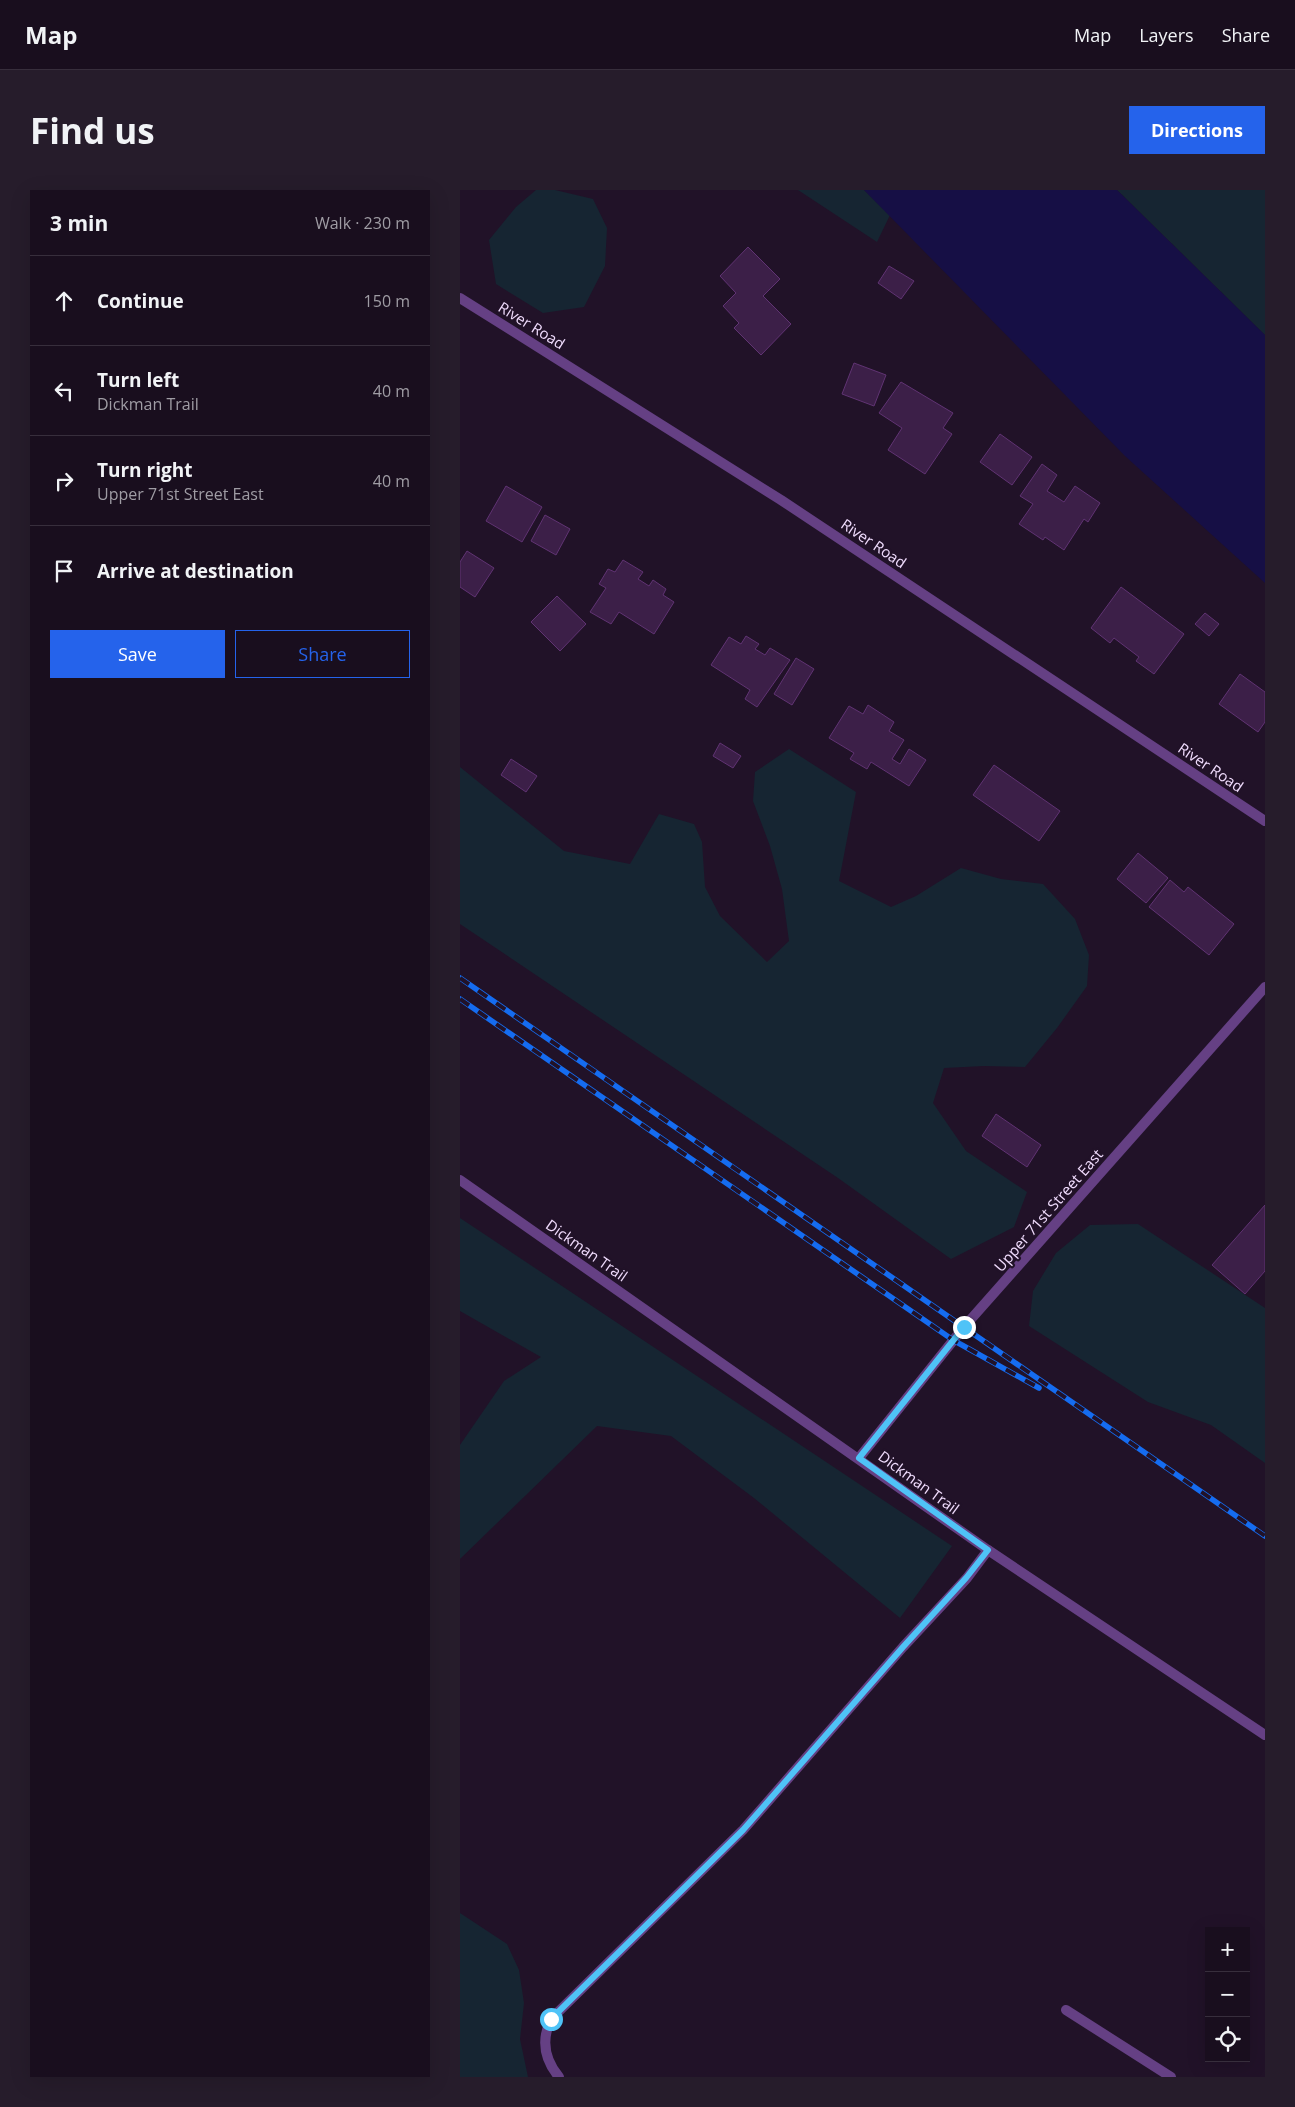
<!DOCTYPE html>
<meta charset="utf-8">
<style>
:root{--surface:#190e1e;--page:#261c2b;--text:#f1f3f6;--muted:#9f9ca4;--line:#372e3c;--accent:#2563eb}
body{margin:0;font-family:"Open Sans",sans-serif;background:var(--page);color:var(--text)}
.controls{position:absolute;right:15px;bottom:15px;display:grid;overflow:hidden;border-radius:0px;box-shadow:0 5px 20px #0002}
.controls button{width:45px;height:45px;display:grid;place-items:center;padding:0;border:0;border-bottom:1px solid var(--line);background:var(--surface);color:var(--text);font:25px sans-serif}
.stop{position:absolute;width:15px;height:15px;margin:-11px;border:4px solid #4fc3f7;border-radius:50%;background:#fff}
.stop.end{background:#4fc3f7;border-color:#fff;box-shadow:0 1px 5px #0008}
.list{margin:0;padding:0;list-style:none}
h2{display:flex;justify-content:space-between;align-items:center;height:65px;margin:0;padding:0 20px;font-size:21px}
h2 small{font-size:16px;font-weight:400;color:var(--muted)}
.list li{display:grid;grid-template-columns:32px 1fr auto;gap:15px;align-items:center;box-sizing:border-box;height:90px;padding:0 20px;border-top:1px solid var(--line)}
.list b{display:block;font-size:19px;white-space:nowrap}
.list p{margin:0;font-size:16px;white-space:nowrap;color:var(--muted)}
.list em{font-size:16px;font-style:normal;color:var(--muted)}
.actions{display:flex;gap:10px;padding:15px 20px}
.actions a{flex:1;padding:11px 0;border:1px solid var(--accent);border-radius:0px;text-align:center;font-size:18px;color:var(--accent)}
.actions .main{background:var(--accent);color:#fff}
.icon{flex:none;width:28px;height:28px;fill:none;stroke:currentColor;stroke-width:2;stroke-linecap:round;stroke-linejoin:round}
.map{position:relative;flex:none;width:805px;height:1887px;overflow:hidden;border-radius:0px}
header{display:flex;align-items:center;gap:30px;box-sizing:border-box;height:70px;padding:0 25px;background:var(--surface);border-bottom:1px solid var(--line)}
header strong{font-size:24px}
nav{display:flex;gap:28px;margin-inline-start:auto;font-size:18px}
.intro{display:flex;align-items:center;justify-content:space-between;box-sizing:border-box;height:120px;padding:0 30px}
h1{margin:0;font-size:35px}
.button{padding:12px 22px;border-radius:0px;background:var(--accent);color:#fff;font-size:18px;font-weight:700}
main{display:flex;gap:30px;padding:0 30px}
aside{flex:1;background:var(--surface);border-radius:0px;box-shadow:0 5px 20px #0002}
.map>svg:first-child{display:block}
.green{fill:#162532}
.water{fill:#160f45}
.building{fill:#3c1f48;stroke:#603373}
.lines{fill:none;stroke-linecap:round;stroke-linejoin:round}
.service{stroke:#654084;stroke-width:10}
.minor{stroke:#654084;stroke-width:10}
.tertiary{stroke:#654084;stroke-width:10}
.rail-casing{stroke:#156cf0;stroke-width:5.5}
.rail{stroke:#211228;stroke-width:4;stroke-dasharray:11;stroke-linecap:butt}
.route{stroke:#4fc3f7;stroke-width:6}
.labels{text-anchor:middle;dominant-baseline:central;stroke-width:4.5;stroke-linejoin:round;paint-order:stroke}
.street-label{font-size:15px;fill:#f0dcfd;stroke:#211228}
</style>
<header>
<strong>Map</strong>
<nav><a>Map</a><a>Layers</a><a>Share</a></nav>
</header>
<div class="intro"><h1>Find us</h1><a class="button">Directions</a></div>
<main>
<aside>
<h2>3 min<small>Walk · 230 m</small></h2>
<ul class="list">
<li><svg class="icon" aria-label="ahead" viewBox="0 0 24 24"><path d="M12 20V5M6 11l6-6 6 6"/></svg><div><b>Continue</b></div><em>150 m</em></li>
<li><svg class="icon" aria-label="left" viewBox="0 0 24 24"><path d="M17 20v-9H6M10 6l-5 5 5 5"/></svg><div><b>Turn left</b><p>Dickman Trail</p></div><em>40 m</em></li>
<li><svg class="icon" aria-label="right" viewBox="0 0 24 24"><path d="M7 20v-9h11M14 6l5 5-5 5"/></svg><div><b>Turn right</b><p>Upper 71st Street East</p></div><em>40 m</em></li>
<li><svg class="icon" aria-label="arrive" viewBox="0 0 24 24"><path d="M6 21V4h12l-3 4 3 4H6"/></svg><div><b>Arrive at destination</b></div></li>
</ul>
<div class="actions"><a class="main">Save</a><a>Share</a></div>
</aside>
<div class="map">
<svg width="805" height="1887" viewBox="0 0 805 1887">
<rect width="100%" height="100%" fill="#211228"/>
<!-- green -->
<path class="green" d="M76 0H95L133 9 147 38 145 76 124 117 83 123 36 94 29 50 56 17Z
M338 0H404L430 25 417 52Z
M657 0H805V145Z
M329 559 396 602 379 691 431 717 456 706 501 678 541 689 583 694 615 729 629 765 627 796 597 838 565 877 524 876 484 878 473 913 506 961 567 1002 554 1037 491 1069 378 988 0 734V577L104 661 170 674 199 624 234 634 242 652 245 697 260 726 307 772 329 751 322 699 310 656 293 611 295 582Z
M0 1028 492 1356 440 1428 294 1308 211 1246 137 1236 0 1369V1255L44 1191 81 1167 0 1121Z
M678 1034 805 1118V1273L751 1235 688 1212 569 1136 573 1101 596 1063 630 1035Z
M0 1723 47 1754 59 1780 64 1813 60 1849 68 1887H0Z"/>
<!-- water -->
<path class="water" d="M404 0H657L805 145V393L665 266Z"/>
<!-- building -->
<path class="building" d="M288 57 320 89 303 106 331 134 301 165 274 138 279 133 263 116 276 103 260 86Z
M429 76 454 91 441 109 418 93Z
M394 173 426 185 414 216 382 204Z
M441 192 493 223 483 238 492 244 465 284 428 260 442 238 419 223Z
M540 244 572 267 552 295 520 272Z
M582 274 597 285 587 301 604 312 615 296 640 313 628 332 624 329 604 360 585 347 583 350 559 334 573 314 560 306Z
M46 296 82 317 62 352 26 331Z
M85 325 110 339 96 365 71 351Z
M7 361 34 378 15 407 0 397V372Z
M163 370 183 382 178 389 189 396 193 390 206 399 203 405 214 412 194 444 159 422 151 434 130 422 146 398 139 394 148 379 155 382Z
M661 397 724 444 694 484 676 471 679 467 654 448 650 453 631 438Z
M97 406 126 434 100 461 71 432Z
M745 423 759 434 749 446 735 434Z
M286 446 299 454 295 459 305 465 310 458 330 470 297 517 285 509 290 500 251 475 269 447 281 454Z
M336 468 354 479 332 515 314 504Z
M780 484 805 502V532L798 542 759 514Z
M408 515 434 532 429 541 444 550 432 569 440 574 449 559 466 570 449 596 411 572 407 579 390 569 394 563 369 548 389 516 403 524Z
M260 553 281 566 273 578 253 566Z
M51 569 77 586 66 602 41 585Z
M534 575 600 621 579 651 513 605Z
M678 663 708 688 686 713 657 689Z
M710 690 724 702 728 697 774 734 749 765 689 717Z
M536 924 581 955 567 977 522 946Z
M805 1015V1081L785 1104 752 1075Z"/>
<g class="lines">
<!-- service -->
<path class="service" d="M606 1820 711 1887
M99 1887C84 1869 81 1850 91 1829L283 1640 443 1457 507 1388 528 1360"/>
<!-- minor -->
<path class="minor" d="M0 108 321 310 805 631
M399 1268 504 1137 805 797"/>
<!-- tertiary -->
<path class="tertiary" d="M0 990 528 1360 805 1545"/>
<defs>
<path id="rail" d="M0 788 805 1346
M0 809 493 1150 579 1198"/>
</defs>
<!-- rail casing -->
<use href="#rail" class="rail-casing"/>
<!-- rail -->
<use href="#rail" class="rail"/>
</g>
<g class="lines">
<!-- route -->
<path class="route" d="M91 1829 283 1640 443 1457 506 1388 528 1360 399 1268 504 1137"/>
</g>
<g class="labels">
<!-- street labels -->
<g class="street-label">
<text transform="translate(72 135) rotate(32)">River Road</text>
<text transform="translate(414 353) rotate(34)">River Road</text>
<text transform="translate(751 577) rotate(34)">River Road</text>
<text transform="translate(588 1020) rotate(-49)">Upper 71st Street East</text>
<text transform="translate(127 1060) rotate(35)">Dickman Trail</text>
<text transform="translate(459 1292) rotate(36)">Dickman Trail</text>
</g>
</g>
</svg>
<div class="controls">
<button>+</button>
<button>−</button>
<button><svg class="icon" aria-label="locate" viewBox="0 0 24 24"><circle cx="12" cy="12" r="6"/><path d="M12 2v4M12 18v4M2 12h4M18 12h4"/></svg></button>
</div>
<div class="stop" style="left:91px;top:1829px"></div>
<div class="stop end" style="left:504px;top:1137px"></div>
</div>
</main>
